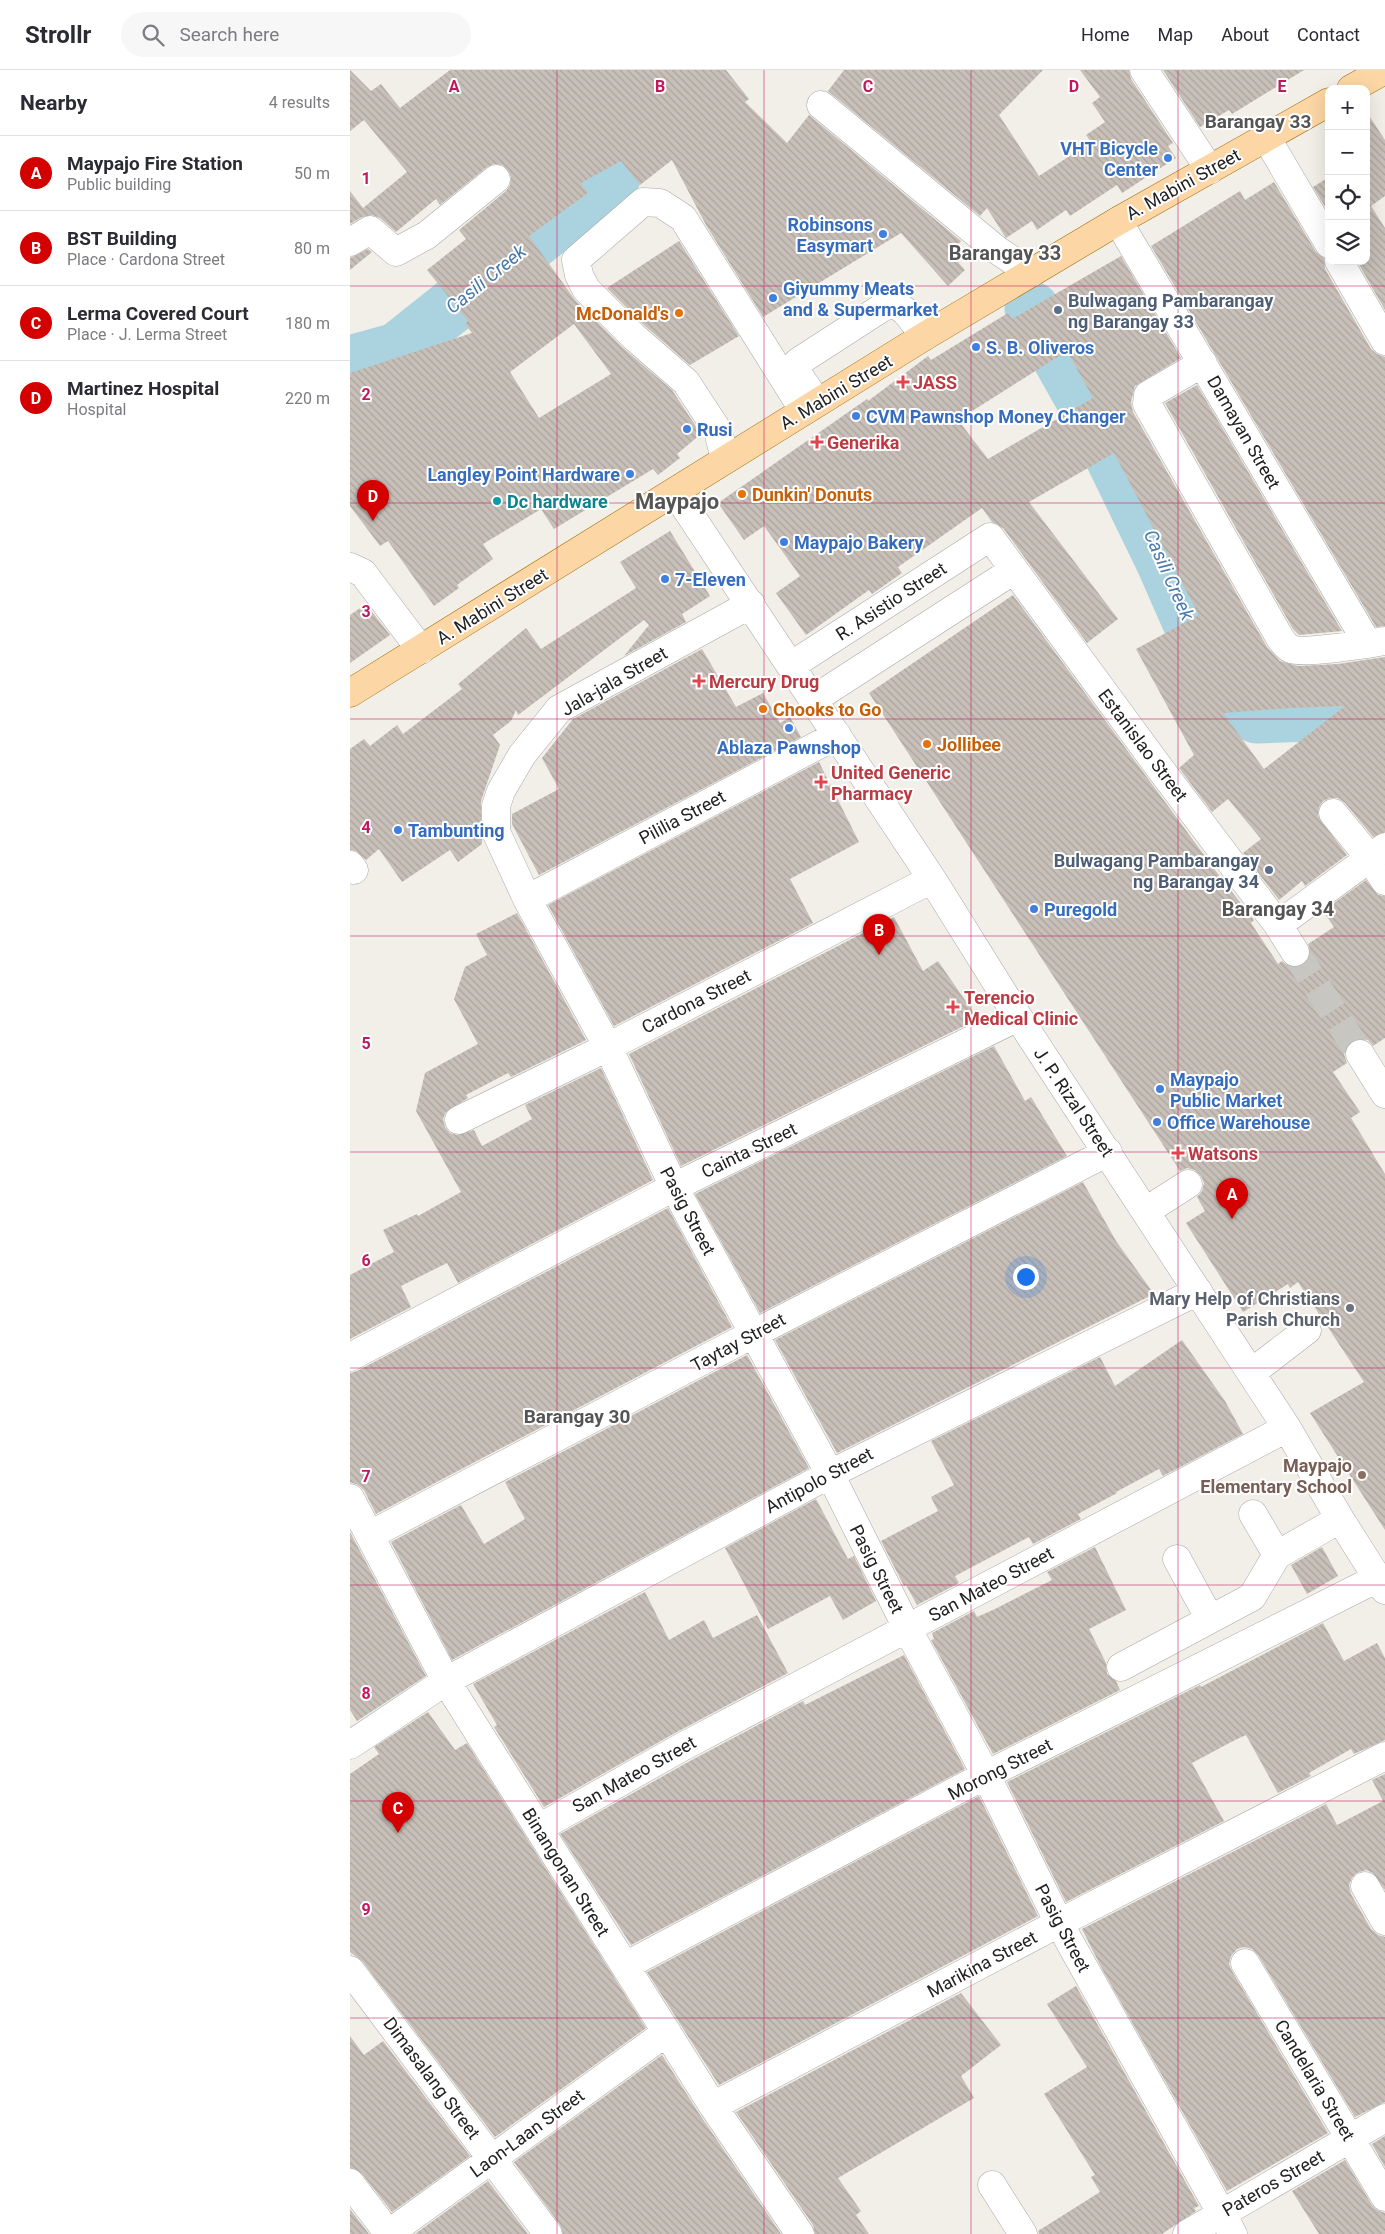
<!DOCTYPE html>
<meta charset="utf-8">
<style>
:root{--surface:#fff;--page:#f7f7f7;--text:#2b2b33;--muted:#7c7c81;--line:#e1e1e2;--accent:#d40000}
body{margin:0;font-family:Roboto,sans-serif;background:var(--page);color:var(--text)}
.controls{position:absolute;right:15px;top:15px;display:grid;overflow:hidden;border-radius:10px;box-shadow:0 5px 20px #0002}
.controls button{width:45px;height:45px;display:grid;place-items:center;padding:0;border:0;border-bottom:1px solid var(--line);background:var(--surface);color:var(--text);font:25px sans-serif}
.you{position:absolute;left:675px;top:1206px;width:18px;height:18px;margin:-12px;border:4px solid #fff;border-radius:50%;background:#1a73e8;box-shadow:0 0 0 8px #1a73e833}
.badge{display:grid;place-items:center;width:32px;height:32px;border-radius:50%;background:var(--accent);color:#fff;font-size:16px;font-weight:700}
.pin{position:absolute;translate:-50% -41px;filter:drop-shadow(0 1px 2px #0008)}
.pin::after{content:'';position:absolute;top:26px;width:18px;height:15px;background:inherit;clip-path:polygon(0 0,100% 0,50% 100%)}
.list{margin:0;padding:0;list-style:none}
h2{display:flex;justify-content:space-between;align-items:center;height:65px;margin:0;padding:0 20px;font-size:21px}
h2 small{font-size:16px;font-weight:400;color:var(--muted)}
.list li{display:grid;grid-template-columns:32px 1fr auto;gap:15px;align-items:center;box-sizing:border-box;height:75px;padding:0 20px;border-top:1px solid var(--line)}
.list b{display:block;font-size:19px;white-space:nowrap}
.list p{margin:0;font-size:16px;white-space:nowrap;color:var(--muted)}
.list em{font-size:16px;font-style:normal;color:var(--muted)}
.icon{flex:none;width:28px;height:28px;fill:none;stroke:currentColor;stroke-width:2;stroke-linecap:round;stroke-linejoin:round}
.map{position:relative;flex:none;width:1035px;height:2164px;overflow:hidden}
header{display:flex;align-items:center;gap:30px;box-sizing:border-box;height:70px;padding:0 25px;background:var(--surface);border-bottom:1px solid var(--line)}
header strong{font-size:24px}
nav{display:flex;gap:28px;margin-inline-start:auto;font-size:18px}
.search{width:350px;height:45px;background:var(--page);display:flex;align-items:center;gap:12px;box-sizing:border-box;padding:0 18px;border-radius:28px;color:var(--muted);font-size:19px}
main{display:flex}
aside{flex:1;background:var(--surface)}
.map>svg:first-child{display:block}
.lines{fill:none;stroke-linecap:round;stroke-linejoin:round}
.river{stroke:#aad3df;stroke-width:55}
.building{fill:url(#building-back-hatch);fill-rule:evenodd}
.minor-tunnel{stroke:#c8c6c1;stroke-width:28;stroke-dasharray:28 14;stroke-linecap:butt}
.minor-casing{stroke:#a9a9a9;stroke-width:29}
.major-casing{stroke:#a06b00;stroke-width:29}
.minor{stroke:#fff;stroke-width:28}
.major{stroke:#fcd6a4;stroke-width:28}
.grid{fill:none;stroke:#c2185b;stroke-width:1;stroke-opacity:0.55}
.shop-dot{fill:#3f7fe0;stroke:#fff;stroke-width:2}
.service-dot{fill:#5c6f8a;stroke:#fff;stroke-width:2}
.food-dot{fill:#e8710a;stroke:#fff;stroke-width:2}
.health-dot{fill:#e0444e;stroke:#fff;stroke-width:2}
.culture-dot{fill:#0f9aa8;stroke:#fff;stroke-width:2}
.worship-dot{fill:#6b7280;stroke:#fff;stroke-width:2}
.education-dot{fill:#8d6e63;stroke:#fff;stroke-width:2}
.labels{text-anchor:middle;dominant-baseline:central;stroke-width:4;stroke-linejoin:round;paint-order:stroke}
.shop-label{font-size:18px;font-weight:bold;fill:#366cbe;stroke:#fff;text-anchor:start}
.street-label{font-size:18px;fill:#222;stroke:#fff}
.service-label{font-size:18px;font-weight:bold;fill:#4e5e75;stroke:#fff;text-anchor:start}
.food-label{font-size:18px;font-weight:bold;fill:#c56008;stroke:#fff;text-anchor:start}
.health-label{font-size:18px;font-weight:bold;fill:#be3a42;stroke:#fff;text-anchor:start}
.culture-label{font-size:18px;font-weight:bold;fill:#0d838f;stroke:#fff;text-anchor:start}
.worship-label{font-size:18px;font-weight:bold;fill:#5b616d;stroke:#fff;text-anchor:end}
.education-label{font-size:18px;font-weight:bold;fill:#785e54;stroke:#fff;text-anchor:end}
.neighbourhood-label{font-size:19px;font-weight:bold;fill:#555;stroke:#fff}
.water-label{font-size:19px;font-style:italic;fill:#4a7aab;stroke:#fff}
.quarter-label{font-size:20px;font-weight:bold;fill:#555;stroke:#fff}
.district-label{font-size:22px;font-weight:bold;fill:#555;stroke:#fff}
.grid-label{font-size:16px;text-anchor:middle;font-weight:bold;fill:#c2185b;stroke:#fff;stroke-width:4;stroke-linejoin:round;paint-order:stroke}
</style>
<header>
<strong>Strollr</strong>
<div class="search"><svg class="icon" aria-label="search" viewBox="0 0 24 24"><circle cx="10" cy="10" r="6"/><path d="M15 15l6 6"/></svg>Search here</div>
<nav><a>Home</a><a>Map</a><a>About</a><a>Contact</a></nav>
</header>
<main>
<aside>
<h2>Nearby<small>4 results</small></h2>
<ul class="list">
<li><span class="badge">A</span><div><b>Maypajo Fire Station</b><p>Public building</p></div><em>50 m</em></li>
<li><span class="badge">B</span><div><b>BST Building</b><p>Place · Cardona Street</p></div><em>80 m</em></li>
<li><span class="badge">C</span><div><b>Lerma Covered Court</b><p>Place · J. Lerma Street</p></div><em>180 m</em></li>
<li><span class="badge">D</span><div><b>Martinez Hospital</b><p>Hospital</p></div><em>220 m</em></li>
</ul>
</aside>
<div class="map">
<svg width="1035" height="2164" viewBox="0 0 1035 2164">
<defs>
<pattern id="building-back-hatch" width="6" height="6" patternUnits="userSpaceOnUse" patternTransform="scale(1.25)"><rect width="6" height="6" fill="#c7bfb8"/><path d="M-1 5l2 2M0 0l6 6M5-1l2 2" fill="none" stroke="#aba49e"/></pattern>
</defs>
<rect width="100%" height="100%" fill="#f2efe9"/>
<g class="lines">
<!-- river -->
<path class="river" d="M682 239 744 349 813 491 856 589 884 634 907 646 990 643 1035 636
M0 293 47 280 263 108"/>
</g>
<!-- building -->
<path class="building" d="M0 0 21 21 31 14 50 38 100 0H376L399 29 395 32 437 73 459 45 611 171 601 184 615 200 598 216 551 163 413 247 356 155 322 90 290 115 271 91 231 113 238 123 179 166 225 230 272 277 322 320 351 364 327 384 330 388 308 405 303 399 204 459 191 439 133 474 143 489 107 515 109 518 84 536 38 471 30 476 0 436V303L122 263 115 254 118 251 77 200 116 169 109 160 156 121 160 115 161 107 158 100 152 95 144 94 137 97 90 135 86 129 46 162 30 148 22 145 12 147 0 154V121L13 138 57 102 14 50 0 61ZM224 254 261 304 189 348 160 302Z
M494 0H693L649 45 689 106 741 72 736 65 755 52 742 33 750 27 730 0H779L781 9 823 73 818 76 826 88 772 123 767 115 720 146 716 140 687 160 682 151 656 168 637 138 630 146 478 21Z
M813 0H954L882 44 879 40 850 57Z
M1016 41 1035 70V126L1021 136 1035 158V240L1007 191H1016Z
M979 107V143L963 117Z
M924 112 966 182 974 188 975 199 1021 279 1027 284 1035 287V556L1026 557 801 176 890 121 895 130Z
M329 171 389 266 340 295 294 255 257 218Z
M18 179 22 182 0 200V188Z
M771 186 831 288 785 316 781 332 783 342 917 577 930 591 948 596 988 594 1035 587V762L1023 767 995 733 988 728H980L973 731 969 737 968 746 997 785 955 816 952 811 929 830 893 783 911 769 878 729 862 742 829 698 844 685 786 579 849 545 764 383 679 432 768 549 737 573 653 458 642 452 632 438 548 497 552 503 522 524 519 520 456 565 426 523 450 506 414 456 394 470 368 433 517 329 518 331 578 286 581 290 658 243 662 249ZM717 281 743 328 638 389 608 350ZM995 636 914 699 873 643 940 638Z
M847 315 992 561 949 565 943 559 815 333Z
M320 461 360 526 332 544 336 552 274 586 299 555 294 550 168 645 166 640 161 651 143 665 150 675 131 731 132 774 108 792 100 780 52 812 29 779 16 790 6 781 0 780V679L14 669 20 676 47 655 53 664 112 619 108 614 176 558 191 579 286 518 270 492Z
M663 525 868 804 904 850 901 853 928 894 932 891 938 896 945 898 954 895 959 890 961 882 958 874 984 857 973 841 1016 810 1028 825 1035 826V968L1023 976 1018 970 1010 968 1001 971 996 976 994 984 997 993 983 1002 1010 1042 1001 1048 1035 1104V1460L960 1343 1014 1312 948 1212 940 1218 938 1214 893 1242 836 1153 855 1141 847 1127 852 1121 854 1113 851 1106 845 1100 837 1098 830 1101 519 623Z
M16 534 40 565 0 593V545Z
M352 579 386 637 413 623 430 653 440 647 451 667 189 805 162 754V744L209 719 192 688 223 649Z
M469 692 509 772 440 809 463 853 264 956 198 835Z
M167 843 236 970 161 1007 158 1003 116 1025 118 1028 96 1042 93 1049 95 1057 100 1063 107 1065 124 1060 132 1076 182 1049 175 1035 251 998 303 1110 108 1213 97 1193 51 1216 61 1237 0 1269V1205L44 1182 33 1160 67 1144 68 1146 111 1122 66 1041 75 1003 128 974 104 929 115 897 137 885 126 864Z
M544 847 573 901 588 891 628 949 331 1096 279 984Z
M644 976 675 1031 681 1027 717 1086 410 1243 345 1124Z
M733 1112 766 1171 804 1224 487 1383 425 1270Z
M318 1138 382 1257 26 1444 14 1420 8 1415 0 1412V1303L7 1301Z
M832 1270 875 1331 893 1364 813 1406 809 1399 766 1422 767 1423 728 1444 731 1449 683 1474 679 1467 605 1506 609 1513 567 1535 556 1515 554 1516 531 1471 588 1441 581 1427 604 1415 581 1371 750 1287 765 1316Z
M397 1285 459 1398 102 1590 41 1472 111 1435 134 1474 175 1449 155 1412Z
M466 1429 498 1489 504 1486 526 1531 493 1550 480 1526 418 1559 375 1478Z
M0 1462 76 1606 7 1651 0 1640Z
M745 1477 776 1540 739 1559 756 1593 757 1604 766 1611 770 1620 643 1684 581 1570 584 1569 582 1563 624 1541 627 1547 645 1539 702 1510 697 1502Z
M972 1477 988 1506 957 1524 941 1495Z
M295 1522 319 1570 354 1550 363 1568 407 1545 438 1603 325 1663 194 1737 144 1657 147 1655 123 1614Z
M973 1553 994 1591 1027 1573 1035 1588V1670L1004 1684 1001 1679 959 1703 961 1706 928 1723 896 1665 883 1671 842 1693 874 1751 716 1832 657 1712 850 1615 851 1617Z
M554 1585 615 1699 281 1875 210 1764 340 1691 453 1631 455 1635Z
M78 1642 105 1680 117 1673 296 1958 145 2067 12 1891 0 1882V1704L29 1684 24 1677Z
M1035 1704V1820L1023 1803 1016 1800 1007 1803 1002 1808 999 1815 1001 1824 1021 1859 1028 1865 1035 1867V2032L1005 2047 908 1885 902 1879 894 1877 887 1879 881 1886 879 1894 882 1901 978 2063 877 2121 752 1899 732 1859 976 1734 987 1755 1033 1731 1022 1710Z
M629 1726 688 1846 369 2015 297 1902Z
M726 1916 849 2136 844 2138 846 2141 812 2164H689L688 2161 750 2122 741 2107 745 2105 694 2024 737 1997 697 1934Z
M611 1923 651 1975 611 2006 624 2028 488 2108 511 2141 506 2145 519 2164H465L463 2155 386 2042Z
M0 1966 14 1985 33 1971 120 2086 42 2142 12 2104 0 2098Z
M312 1985 350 2045 431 2164H213L210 2155 164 2092Z
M1035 2066V2097L1022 2074Z
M995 2090 1022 2135 1027 2140 1035 2143V2164H969L942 2121Z
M138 2111 178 2164H65Z
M0 2139 19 2164H0Z"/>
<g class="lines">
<!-- minor-tunnel -->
<path class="minor-tunnel" d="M945 882 1010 984"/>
<defs>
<path id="minor" d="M794 0 860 100
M471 35 647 180 681 203
M916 67 979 174
M768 151 1018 574
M0 172 20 160 46 182 77 165 146 109
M989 191 1035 271
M853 293 798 325 797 334 930 568C933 572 936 577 941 579 954 584 1018 574 1034 571
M463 326 447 303 445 297 448 292 533 237 545 234 555 241 575 266
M373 391V381L368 361 336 312 283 266 236 219 229 205 226 190 293 132 310 133 333 148 454 341
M325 422 582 809 668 947 937 1358 990 1449 1035 1520
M0 497 13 503 71 580
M401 534 209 639 172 685 151 721 146 736V762L177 829 258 977 324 1117 480 1404 557 1558 636 1705 709 1853 883 2164
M442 595 640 467 811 700 928 855 945 882
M464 629 664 500
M983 743 1020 788 1035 811
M0 795 4 800
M177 829 487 665
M928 855 1035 777
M1010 984 1035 1024
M109 1050 258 977 582 809
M796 1141 838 1114
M0 1287 324 1117 668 947
M901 1303 957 1260
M0 1428 96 1611 363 2036 450 2164
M903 1444 927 1485
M20 1465 403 1264 758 1082
M827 1489 860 1549
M771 1597 902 1527 927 1485 990 1449
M0 1675 96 1611 480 1404 848 1221
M189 1758 332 1677 937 1358
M1015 1816 1035 1851
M895 1893 1035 2127
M275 1896 636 1705 1028 1508
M0 1900 198 2164
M363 2036 709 1853 1035 1686
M0 2113 39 2164
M642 2115 673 2164
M38 2164 317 1962
M837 2164 1035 2048"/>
<path id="major" d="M1001 19 1035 0
M0 623 575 266 768 151 979 32"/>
</defs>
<!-- minor casing -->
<use href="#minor" class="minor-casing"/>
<!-- major casing -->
<use href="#major" class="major-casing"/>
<!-- minor -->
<use href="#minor" class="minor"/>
<!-- major -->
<use href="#major" class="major"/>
</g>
<!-- grid -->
<path class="grid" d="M207 0V2164M414 0V2164M621 0V2164M828 0V2164M0 216H1035M0 433H1035M0 649H1035M0 866H1035M0 1082H1035M0 1298H1035M0 1515H1035M0 1731H1035M0 1948H1035"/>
<!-- markers -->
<g class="shop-dot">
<circle cx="818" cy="88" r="5"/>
<circle cx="533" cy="164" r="5"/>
<circle cx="423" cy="228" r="5"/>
<circle cx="626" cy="277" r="5"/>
<circle cx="506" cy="346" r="5"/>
<circle cx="337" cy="359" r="5"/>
<circle cx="280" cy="404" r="5"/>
<circle cx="434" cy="472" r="5"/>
<circle cx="315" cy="509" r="5"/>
<circle cx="439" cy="658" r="5"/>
<circle cx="48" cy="760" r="5"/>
<circle cx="684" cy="839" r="5"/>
<circle cx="810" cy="1019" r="5"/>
<circle cx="807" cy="1052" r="5"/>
</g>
<g class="service-dot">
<circle cx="708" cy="240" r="5"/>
<circle cx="919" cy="800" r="5"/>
</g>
<g class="food-dot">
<circle cx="329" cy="243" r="5"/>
<circle cx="392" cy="424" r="5"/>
<circle cx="413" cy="639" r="5"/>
<circle cx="577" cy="674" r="5"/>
</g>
<g class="health-dot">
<path d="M550.5 304.5h5v5h5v5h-5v5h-5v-5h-5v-5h5z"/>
<path d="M464.5 364.5h5v5h5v5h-5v5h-5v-5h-5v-5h5z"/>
<path d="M346.5 603.5h5v5h5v5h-5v5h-5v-5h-5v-5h5z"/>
<path d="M468.5 704.5h5v5h5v5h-5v5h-5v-5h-5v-5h5z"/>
<path d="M600.5 929.5h5v5h5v5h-5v5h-5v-5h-5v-5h5z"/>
<path d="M825.5 1075.5h5v5h5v5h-5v5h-5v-5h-5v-5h5z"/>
</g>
<circle class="culture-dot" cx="147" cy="431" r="5"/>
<circle class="worship-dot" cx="1000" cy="1238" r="5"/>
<circle class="education-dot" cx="1012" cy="1405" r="5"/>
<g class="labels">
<!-- shop labels -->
<g class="shop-label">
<text x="808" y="78" text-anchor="end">VHT Bicycle<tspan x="808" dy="21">Center</tspan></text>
<text x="523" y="154" text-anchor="end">Robinsons<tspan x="523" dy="21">Easymart</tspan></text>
<text x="433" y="218">Giyummy Meats<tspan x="433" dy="21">and &amp; Supermarket</tspan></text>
<text x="636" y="277">S. B. Oliveros</text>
<text x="516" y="346">CVM Pawnshop Money Changer</text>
<text x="347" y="359">Rusi</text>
<text x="270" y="404" text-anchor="end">Langley Point Hardware</text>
<text x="444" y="472">Maypajo Bakery</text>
<text x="325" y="509">7-Eleven</text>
<text x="439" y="677" text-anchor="middle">Ablaza Pawnshop</text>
<text x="58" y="760">Tambunting</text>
<text x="694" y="839">Puregold</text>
<text x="820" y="1009">Maypajo<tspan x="820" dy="21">Public Market</tspan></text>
<text x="817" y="1052">Office Warehouse</text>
</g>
<!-- street labels -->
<g class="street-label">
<text transform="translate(833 114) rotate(-29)">A. Mabini Street</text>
<text transform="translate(486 322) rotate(-31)">A. Mabini Street</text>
<text transform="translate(894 362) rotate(60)">Damayan Street</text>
<text transform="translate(541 531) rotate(-33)">R. Asistio Street</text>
<text transform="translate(142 536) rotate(-32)">A. Mabini Street</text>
<text transform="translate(264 611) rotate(-30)">Jala-jala Street</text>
<text transform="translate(793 675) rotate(53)">Estanislao Street</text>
<text transform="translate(332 747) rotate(-28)">Pililia Street</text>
<text transform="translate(346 931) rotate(-27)">Cardona Street</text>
<text transform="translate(724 1032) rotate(56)">J. P. Rizal Street</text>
<text transform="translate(399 1080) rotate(-26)">Cainta Street</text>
<text transform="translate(338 1141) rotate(62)">Pasig Street</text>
<text transform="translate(388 1272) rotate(-28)">Taytay Street</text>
<text transform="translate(469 1410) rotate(-28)">Antipolo Street</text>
<text transform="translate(527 1499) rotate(63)">Pasig Street</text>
<text transform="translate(641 1514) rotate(-28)">San Mateo Street</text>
<text transform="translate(650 1699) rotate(-27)">Morong Street</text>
<text transform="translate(284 1704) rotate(-29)">San Mateo Street</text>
<text transform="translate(216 1802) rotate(58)">Binangonan Street</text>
<text transform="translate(713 1858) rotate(62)">Pasig Street</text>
<text transform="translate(632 1894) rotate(-28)">Marikina Street</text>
<text transform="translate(82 2008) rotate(53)">Dimasalang Street</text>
<text transform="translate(965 2010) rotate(59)">Candelaria Street</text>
<text transform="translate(177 2063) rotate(-36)">Laon-Laan Street</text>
<text transform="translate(923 2113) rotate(-30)">Pateros Street</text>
</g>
<!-- service labels -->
<g class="service-label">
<text x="718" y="230">Bulwagang Pambarangay<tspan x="718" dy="21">ng Barangay 33</tspan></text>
<text x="909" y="790" text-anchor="end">Bulwagang Pambarangay<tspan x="909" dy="21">ng Barangay 34</tspan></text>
</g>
<!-- food labels -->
<g class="food-label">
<text x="319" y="243" text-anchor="end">McDonald's</text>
<text x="402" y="424">Dunkin' Donuts</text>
<text x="423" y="639">Chooks to Go</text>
<text x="587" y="674">Jollibee</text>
</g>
<!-- health labels -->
<g class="health-label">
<text x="563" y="312">JASS</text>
<text x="477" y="372">Generika</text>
<text x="359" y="611">Mercury Drug</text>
<text x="481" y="702">United Generic<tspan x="481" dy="21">Pharmacy</tspan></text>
<text x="614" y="927">Terencio<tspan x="614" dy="21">Medical Clinic</tspan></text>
<text x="838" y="1083">Watsons</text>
</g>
<!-- culture labels -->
<g class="culture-label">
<text x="157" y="431">Dc hardware</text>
</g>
<!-- worship labels -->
<g class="worship-label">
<text x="990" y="1228">Mary Help of Christians<tspan x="990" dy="21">Parish Church</tspan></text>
</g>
<!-- education labels -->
<g class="education-label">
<text x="1002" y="1395">Maypajo<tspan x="1002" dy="21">Elementary School</tspan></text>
</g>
<!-- neighbourhood labels -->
<g class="neighbourhood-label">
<text x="908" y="51">Barangay 33</text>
<text x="227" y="1346">Barangay 30</text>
</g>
<!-- water labels -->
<g class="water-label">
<text transform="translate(136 209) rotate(-39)">Casili Creek</text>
<text transform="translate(819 505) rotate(66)">Casili Creek</text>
</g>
<!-- quarter labels -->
<g class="quarter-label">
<text x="655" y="183">Barangay 33</text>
<text x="928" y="839">Barangay 34</text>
</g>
<!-- district labels -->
<g class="district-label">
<text x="327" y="431">Maypajo</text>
</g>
</g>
<g class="grid-label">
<text x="104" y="22">A</text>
<text x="310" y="22">B</text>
<text x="518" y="22">C</text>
<text x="724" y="22">D</text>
<text x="932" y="22">E</text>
<text x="16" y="114">1</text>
<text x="16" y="330">2</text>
<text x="16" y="547">3</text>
<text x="16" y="763">4</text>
<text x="16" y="979">5</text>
<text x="16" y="1196">6</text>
<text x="16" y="1412">7</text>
<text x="16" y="1629">8</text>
<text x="16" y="1845">9</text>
</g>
</svg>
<div class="controls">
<button>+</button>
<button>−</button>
<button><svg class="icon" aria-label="locate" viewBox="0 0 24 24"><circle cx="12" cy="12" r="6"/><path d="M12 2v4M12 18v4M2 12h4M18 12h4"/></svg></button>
<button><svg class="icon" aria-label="layers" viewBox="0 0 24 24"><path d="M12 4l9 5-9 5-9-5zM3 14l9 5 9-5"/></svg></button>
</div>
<div class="you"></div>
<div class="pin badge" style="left:882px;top:1149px">A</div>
<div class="pin badge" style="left:529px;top:885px">B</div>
<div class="pin badge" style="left:48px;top:1763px">C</div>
<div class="pin badge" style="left:23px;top:451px">D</div>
</div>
</main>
